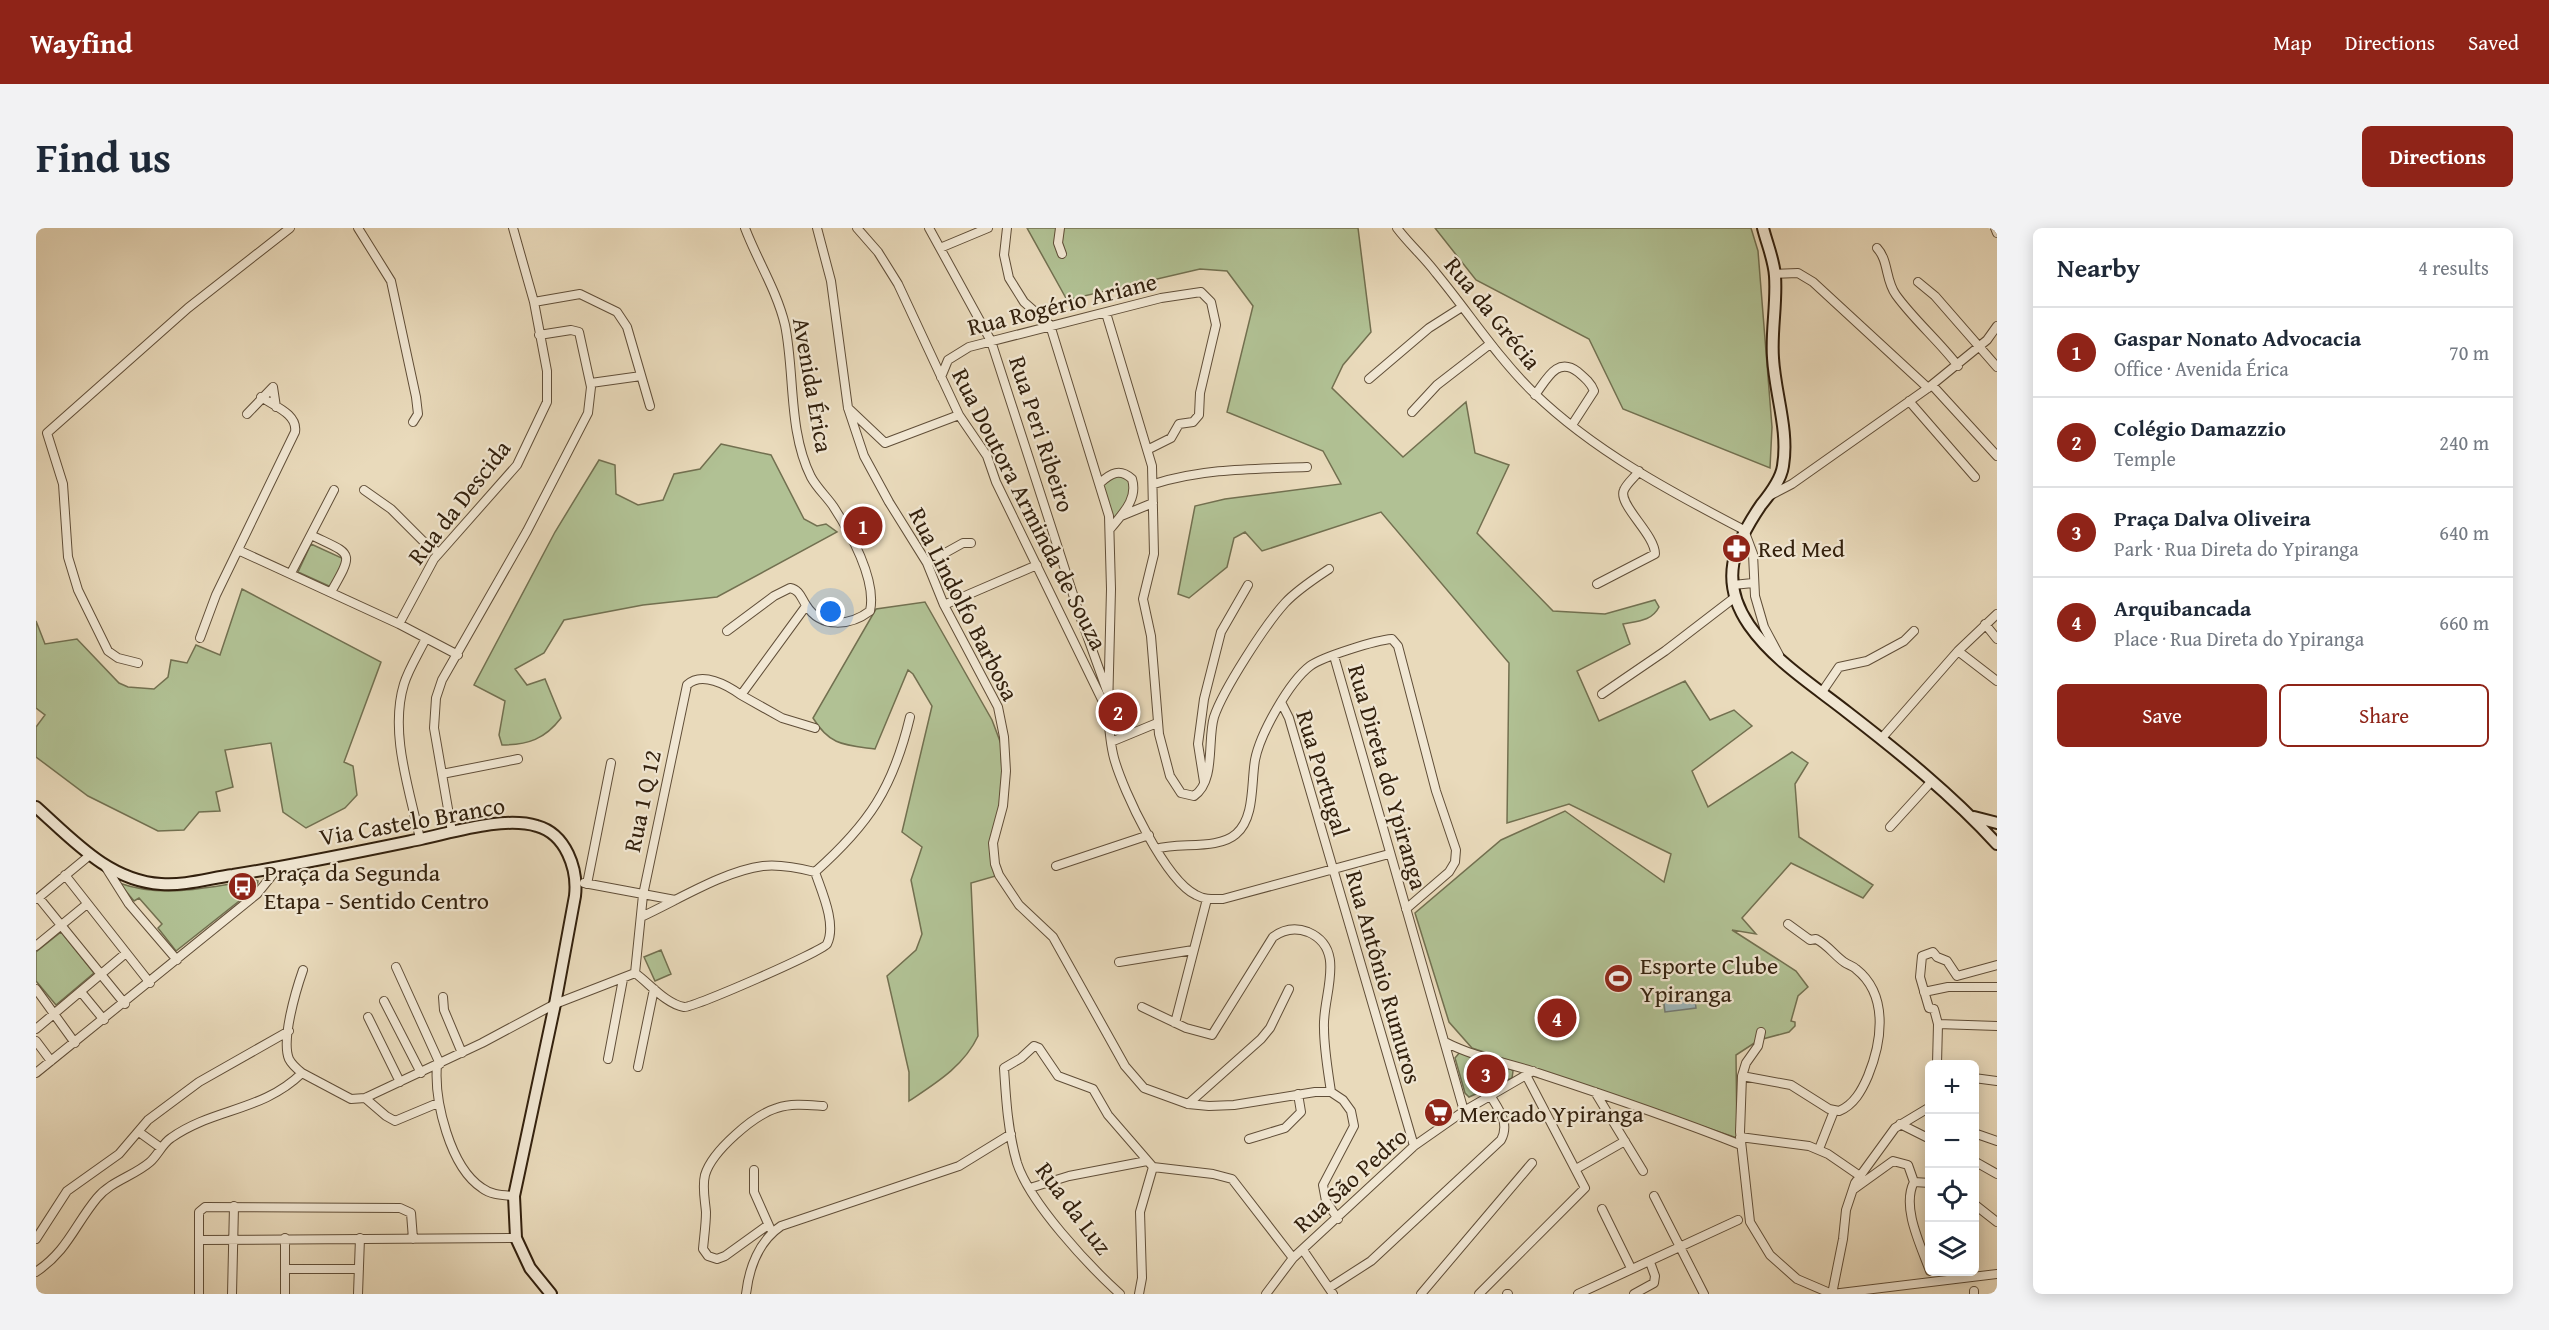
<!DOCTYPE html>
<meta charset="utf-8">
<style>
:root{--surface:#fff;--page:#f2f2f3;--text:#1f2937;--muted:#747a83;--line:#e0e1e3;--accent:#8f2418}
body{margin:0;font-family:"Gentium Book Plus",serif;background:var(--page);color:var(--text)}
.controls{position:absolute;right:18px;bottom:18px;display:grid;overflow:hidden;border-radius:9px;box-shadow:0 3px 15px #0003}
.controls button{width:54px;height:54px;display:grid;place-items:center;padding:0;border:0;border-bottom:2px solid var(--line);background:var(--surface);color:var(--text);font:30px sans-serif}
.you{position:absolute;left:795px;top:384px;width:21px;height:21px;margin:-15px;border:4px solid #fff;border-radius:50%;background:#1a73e8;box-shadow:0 0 0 9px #1a73e833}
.badge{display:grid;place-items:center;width:39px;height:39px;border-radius:50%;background:var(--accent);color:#fff;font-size:20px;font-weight:700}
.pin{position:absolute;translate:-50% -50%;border:3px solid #fff;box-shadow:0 2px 6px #0006}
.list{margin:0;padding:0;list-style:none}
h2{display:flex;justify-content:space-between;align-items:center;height:78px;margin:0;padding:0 24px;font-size:26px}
h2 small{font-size:20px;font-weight:400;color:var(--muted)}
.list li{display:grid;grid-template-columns:39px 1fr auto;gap:18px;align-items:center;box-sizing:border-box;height:90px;padding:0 24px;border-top:2px solid var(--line)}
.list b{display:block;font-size:22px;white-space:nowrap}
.list p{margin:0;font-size:20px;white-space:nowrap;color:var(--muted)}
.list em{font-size:20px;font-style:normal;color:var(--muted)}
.actions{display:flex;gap:12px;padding:18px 24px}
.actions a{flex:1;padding:14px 0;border:2px solid var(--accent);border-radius:9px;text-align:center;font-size:21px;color:var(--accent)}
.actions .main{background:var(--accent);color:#fff}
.icon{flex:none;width:33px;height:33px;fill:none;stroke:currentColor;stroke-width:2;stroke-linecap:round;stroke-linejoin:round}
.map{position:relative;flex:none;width:1961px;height:1066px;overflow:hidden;border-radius:9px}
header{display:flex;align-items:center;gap:36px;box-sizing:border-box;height:84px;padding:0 30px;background:var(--accent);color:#fff}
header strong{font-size:28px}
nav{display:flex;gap:33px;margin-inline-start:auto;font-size:21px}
.intro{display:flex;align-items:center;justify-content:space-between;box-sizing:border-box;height:144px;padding:0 36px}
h1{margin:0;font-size:42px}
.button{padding:15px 27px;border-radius:9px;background:var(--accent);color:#fff;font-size:21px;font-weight:700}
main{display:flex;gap:36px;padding:0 36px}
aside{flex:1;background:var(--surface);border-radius:9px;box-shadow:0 3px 15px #0003}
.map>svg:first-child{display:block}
.green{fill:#b1c194;stroke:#727050;stroke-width:1.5}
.water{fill:#9db7bc;stroke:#727b76;stroke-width:1.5}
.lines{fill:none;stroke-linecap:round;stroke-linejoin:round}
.minor-casing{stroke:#604e38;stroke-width:10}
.secondary-casing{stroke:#32200d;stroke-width:14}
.minor{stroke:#f1e7d3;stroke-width:8}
.secondary{stroke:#f1e7d3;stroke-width:10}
.labels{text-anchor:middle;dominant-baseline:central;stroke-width:4.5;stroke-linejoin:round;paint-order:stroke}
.street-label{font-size:24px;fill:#32200d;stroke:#f1e7d3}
.poi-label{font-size:24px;fill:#32200d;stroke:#f1e7d3;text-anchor:start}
</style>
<header>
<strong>Wayfind</strong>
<nav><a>Map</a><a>Directions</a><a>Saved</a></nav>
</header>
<div class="intro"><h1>Find us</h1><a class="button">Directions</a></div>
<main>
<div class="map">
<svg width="1961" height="1066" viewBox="0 0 1961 1066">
<rect width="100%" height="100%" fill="#e9dabb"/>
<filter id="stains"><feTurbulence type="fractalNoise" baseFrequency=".00333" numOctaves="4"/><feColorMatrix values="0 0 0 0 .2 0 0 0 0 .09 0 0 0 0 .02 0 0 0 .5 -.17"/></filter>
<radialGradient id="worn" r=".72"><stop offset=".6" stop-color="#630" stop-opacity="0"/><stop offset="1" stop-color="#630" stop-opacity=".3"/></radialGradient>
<!-- green -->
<path class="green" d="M991 0H1322L1335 104 1307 137 1296 160 1367 229 1430 174 1439 225 1473 237 1441 305 1517 383 1569 386 1619 372 1623 379C1616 393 1602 393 1587 396L1594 416 1541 443 1563 493 1649 453 1674 492 1698 482 1716 498 1656 543 1672 579 1756 524 1772 535 1759 556 1763 609 1837 657 1827 670 1755 635 1706 690 1720 706 1696 702 1760 743 1772 759 1762 768 1755 793 1759 794V798L1753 804 1723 812 1700 827 1701 910 1436 820 1413 794 1379 685 1465 612 1529 583 1628 654 1635 626 1533 576 1471 595 1473 435 1345 284 1226 323 1209 304 1198 310 1191 339 1153 370 1142 366 1159 278 1189 271 1305 256 1287 223 1191 184 1217 78 1191 43 1164 41 1031 72Z
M1399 0H1715L1722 23 1736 199 1734 240 1587 181 1553 111 1440 52Z
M685 216 735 227 768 291 781 298 790 296 801 304 681 369 607 377 528 392 508 425 479 441 491 457 509 451 525 490C509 511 492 517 466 517L463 507 469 473 438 457 519 304 563 232 579 237 580 266 602 277 627 272 638 246 664 241Z
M1083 246 1094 251 1095 267 1078 293 1067 257Z
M275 316 308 331 295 359 262 344Z
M206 361 345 434 308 534 317 538 321 567 309 580 270 600 247 584 235 515 189 522 197 559 180 564 184 583 163 584 148 602 122 603 52 568 0 529V499L9 487 0 480V393L9 416 41 411 83 455 92 459 118 461 132 449 135 432 151 435 160 417 184 427Z
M889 374 956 492 965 516 967 578 957 615 963 647 935 655 942 808C928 838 900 855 873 873V844L851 748 880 722 886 706 875 652 886 619 866 604 896 478 877 446 872 442 839 521C809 517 794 518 777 490L840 381Z
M219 652 222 653 221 659 140 723 122 700 126 696 103 670 98 673 83 655C128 671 173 659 219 652Z
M25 704 58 745 20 777 0 753V724Z
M625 722 635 746 619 753 608 729Z
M1424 824 1474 840 1477 843 1476 850 1433 869 1429 865 1419 830Z"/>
<!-- water -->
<path class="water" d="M1658 763 1660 780 1629 784 1627 767Z"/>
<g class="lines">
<defs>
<path id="minor" d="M322 0 355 53 380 169 382 186 377 194
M781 0 795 53 812 180 828 228 853 274 891 335 908 377 962 479 968 509 970 543 967 578 957 615 959 636 963 647 983 677 1017 709 1089 838 1108 860 1152 876 1173 878 1198 877 1279 864H1295L1307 872 1315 883 1318 898 1287 957 1290 973 1302 991
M821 0 842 24 862 56 923 187 951 228 960 254 1072 484C1073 500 1074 515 1078 530 1087 563 1129 652 1160 667 1169 672 1177 671 1187 671L1353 626
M893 0 955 113 1044 388 1071 463
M971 0 968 27 973 50 988 74 1014 97 1073 288 1075 361 1072 483
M1024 0 1022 15 1026 26
M1361 0C1373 16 1388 29 1400 45 1433 85 1461 129 1498 165 1558 223 1635 264 1708 302L1717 326 1719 368 1728 399 1743 427
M1959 0 1961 5
M904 20 952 0
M1841 20C1853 33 1849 52 1860 67 1878 92 1903 113 1922 138
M1739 46 1762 45 1777 54 1892 160
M1882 54 1899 68 1961 139
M498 74 544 66 581 84 591 99 614 178
M1070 85 1116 238 1118 326 1107 371 1115 408 1123 506 1134 548 1145 565 1158 568C1180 553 1171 512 1178 489 1187 462 1229 397 1249 375 1261 362 1278 351 1293 341
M905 149 912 132 933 119 1125 70 1165 64 1175 74 1180 97 1164 165 1163 187 1157 194 1143 196 1135 210 1113 221
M1333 151 1393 100 1426 79
M555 155 605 148
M1896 157 1961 228
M1499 167C1511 151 1521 128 1542 144 1549 150 1555 155 1558 163L1536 197
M1873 173 1939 249
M812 180 849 215 923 187
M1376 184 1401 157 1454 116
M211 186 237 159 240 179
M1064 255C1075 245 1084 240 1096 251 1102 271 1087 285 1075 300
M1118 256C1168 240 1220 241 1271 239
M328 262 355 281 389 315 403 325
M1735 267 1756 256 1892 160 1951 112 1961 98
M1085 288 1117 275
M275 307C316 327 319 322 295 364
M202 322 363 396 422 427
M891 335 927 315H935
M255 345 298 262
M1561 356 1619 326C1619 306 1581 276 1588 262 1591 255 1599 249 1603 243
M1697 357 1717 355
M908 377 1001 337
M363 396 398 331 481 237 511 174V143L498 74 477 0
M1949 396 1961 411
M691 403 738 368 754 360C764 362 765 370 770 377 785 401 814 398 834 383 841 352 814 304 797 278 790 268 781 260 775 249 752 203 759 146 749 97 741 63 721 32 709 0
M164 410 180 367 259 204C262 186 238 178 225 169
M1922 423 1961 453
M1298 428 1428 883
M102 435 82 430 72 423 42 362 32 329 27 256 11 205 152 80 254 0
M1786 464 1803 439 1831 433 1868 413 1878 403
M1566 466 1629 423 1698 370
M705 467 746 490 779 500
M1246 476 1253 490 1378 918
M1845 511 1922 423 1961 386
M1075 514 1121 495
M406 546 482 531
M1168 554 1162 516 1168 471 1185 404 1212 357
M1854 599 1895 554
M416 604 398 500 400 470 406 452 491 303 552 185 555 159 543 104 535 102 503 107
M384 611C374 563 353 505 368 456 373 440 383 425 390 410
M1120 621C1143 614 1182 622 1200 606 1219 590 1215 555 1219 532 1224 506 1253 454 1274 438 1286 429 1340 412 1356 411L1362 418 1400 563 1420 622 1419 634 1413 644 1370 681
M69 638 93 676 141 732
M1020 638 1113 607
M779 644C833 596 857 560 874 489
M29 647 114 755
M548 655 639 672
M551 656 575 535
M3 670 89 776
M1 671 54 627
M0 718 51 676
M1083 734 1157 722
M360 739 404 836
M599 745C613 755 630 776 648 779 657 780 787 723 791 716 801 696 785 662 779 644 763 640 744 636 727 638 688 643 642 672 605 689
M599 745 607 667 651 457C666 443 691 457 705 467L770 378
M0 761 39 815
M45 764 68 792
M1888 764 1912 759H1961
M407 769 408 782 426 825
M348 773 385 845
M1106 779 1150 800 1176 807 1237 709C1248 701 1259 699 1272 704 1312 721 1286 768 1288 800 1288 821 1292 843 1295 864
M332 789 364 854
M1139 795 1171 671
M1902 796 1961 798
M0 801 90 725
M1725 804 1722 818 1710 835 1706 848 1704 904 1714 994 1734 1027 1761 1051 1796 1066 1961 1046
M0 813 15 833
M1409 814C1440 830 1473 835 1505 846 1572 868 1639 891 1705 917
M572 831 587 751
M1901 836 1902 796 1898 781 1893 780 1884 749 1886 728 1897 724 1901 729 1911 733 1921 748 1961 737
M401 837C398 873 414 939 446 960 455 967 467 967 478 968
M602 839 618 761
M0 845 221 666 242 640
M266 845C261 841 256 837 253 831 245 812 260 762 267 742
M1706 848 1755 857 1793 881 1803 883C1818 877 1826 862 1832 848 1846 814 1853 767 1820 741 1817 738 1812 737 1808 734 1798 727 1792 717 1780 711L1774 712 1752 696
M1938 850 1961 853
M1559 864 1607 943
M329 870 350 888 359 893 402 875
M1152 876 1225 811 1234 800 1253 761
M1864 896 1894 911
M103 904 125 920
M1938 905 1961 913
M1704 909 1773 918 1792 926 1824 948
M1213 911 1249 900 1265 884 1262 866
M1783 921 1798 883
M1938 933 1961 946
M1540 941 1589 913
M718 942V964L734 1000
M1878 954 1894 955
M994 960 1033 948 1111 933
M1818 961 1857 933 1872 937 1878 954C1865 979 1885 1018 1894 1043
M1618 968 1668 1066
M1938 976 1961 994
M1566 981 1595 1040
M732 997 689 1028 681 1031 672 1028 667 1021C668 1009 670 996 670 984 669 972 666 959 669 947 676 923 718 887 741 880 756 875 772 877 787 878
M0 1011 31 963 83 926 112 892 163 854 253 803
M163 1012 480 1010
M1267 1022 1297 1066
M249 1041H323
M0 1044C32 1022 38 998 61 970 75 953 98 948 114 934 122 927 126 916 135 910 177 880 226 884 266 845L315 871 329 870 446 815 519 776 599 745
M1293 1060 1335 1033 1465 912C1474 895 1463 882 1454 867
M1938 1063V1066
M163 1066V984L169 979 364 980 375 985 377 1011
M196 1066 198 978
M249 1066V1010
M322 1066 324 1010
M710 1066C713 1040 723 1013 745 998L923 938 975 906
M1084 1066C1052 1037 994 975 981 935 972 904 970 872 968 840L985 830 998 818 1003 820 1022 848 1057 861 1072 887 1117 939 1177 946 1196 951 1257 1030
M1103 1066 1106 1050 1104 984 1117 939
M1230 1066 1257 1030 1378 918 1428 883 1497 843
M1385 1066 1496 935
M1443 1066 1549 960 1490 847
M1471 1066H1472
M1542 1066 1702 992
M1598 1066 1618 1055 1619 1048 1614 1034
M1796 1066 1807 1011 1810 982 1819 955 1859 900 1894 879"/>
<path id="secondary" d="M1727 0C1731 16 1738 32 1739 48 1741 76 1735 103 1737 130 1739 166 1753 202 1747 238 1745 252 1734 266 1725 277 1697 318 1683 353 1713 397 1738 433 1778 458 1811 484 1864 525 1916 567 1961 616
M0 579C37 612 73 653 125 656 149 658 174 650 197 647 260 637 322 624 385 611 418 604 468 588 501 598 530 606 542 641 539 668L519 776 478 968 480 1010 494 1040 515 1066
M1938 589 1961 595"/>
</defs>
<!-- minor casing -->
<use href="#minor" class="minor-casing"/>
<!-- secondary casing -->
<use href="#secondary" class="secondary-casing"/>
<!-- minor -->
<use href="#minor" class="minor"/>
<!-- secondary -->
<use href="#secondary" class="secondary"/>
</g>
<!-- icons -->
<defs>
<symbol id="pharmacy-disc" viewBox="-11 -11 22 22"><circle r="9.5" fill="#8f2418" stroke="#f1e7d3"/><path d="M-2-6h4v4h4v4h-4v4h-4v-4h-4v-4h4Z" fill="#fff"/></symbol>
<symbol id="bus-disc" viewBox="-11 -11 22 22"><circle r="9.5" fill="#8f2418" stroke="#f1e7d3"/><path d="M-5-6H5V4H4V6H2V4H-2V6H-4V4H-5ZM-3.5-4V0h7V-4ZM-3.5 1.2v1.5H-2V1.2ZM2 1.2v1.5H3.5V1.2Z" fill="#fff"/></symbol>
<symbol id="stadium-disc" viewBox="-11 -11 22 22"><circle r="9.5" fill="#8f2418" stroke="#f1e7d3"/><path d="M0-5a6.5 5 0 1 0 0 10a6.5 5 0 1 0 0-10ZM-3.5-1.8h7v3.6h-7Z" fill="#fff"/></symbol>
<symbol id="supermarket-disc" viewBox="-11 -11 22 22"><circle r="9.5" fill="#8f2418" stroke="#f1e7d3"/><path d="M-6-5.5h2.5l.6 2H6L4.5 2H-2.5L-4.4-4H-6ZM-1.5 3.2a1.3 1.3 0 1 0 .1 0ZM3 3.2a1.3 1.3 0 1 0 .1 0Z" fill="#fff"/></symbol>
</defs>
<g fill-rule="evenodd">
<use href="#pharmacy-disc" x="1684" y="304" width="33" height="33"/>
<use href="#bus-disc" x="190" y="642" width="33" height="33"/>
<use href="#stadium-disc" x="1566" y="734" width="33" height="33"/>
<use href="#supermarket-disc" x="1386" y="868" width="33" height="33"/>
</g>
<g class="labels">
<!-- street labels -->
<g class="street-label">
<text transform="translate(1026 76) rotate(-14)">Rua Rogério Ariane</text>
<text transform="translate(1457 85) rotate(51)">Rua da Grécia</text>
<text transform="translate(777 157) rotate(80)">Avenida Érica</text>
<text transform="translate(1006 206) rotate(72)">Rua Peri Ribeiro</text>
<text transform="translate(423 274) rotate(-52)">Rua da Descida</text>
<text transform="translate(994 281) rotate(63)">Rua Doutora Arminda de Souza</text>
<text transform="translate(928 376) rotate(63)">Rua Lindolfo Barbosa</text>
<text transform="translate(1287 545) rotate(73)">Rua Portugal</text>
<text transform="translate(1352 549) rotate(74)">Rua Direta do Ypiranga</text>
<text transform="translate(606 573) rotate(-78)">Rua 1 Q 12</text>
<text transform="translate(376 593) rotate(-10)">Via Castelo Branco</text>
<text transform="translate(1348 749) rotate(74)">Rua Antônio Rumuros</text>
<text transform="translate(1314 952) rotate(-42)">Rua São Pedro</text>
<text transform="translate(1038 980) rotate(53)">Rua da Luz</text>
</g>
<!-- poi labels -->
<g class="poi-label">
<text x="1722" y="320">Red Med</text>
<text x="228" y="644">Praça da Segunda<tspan x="228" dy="28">Etapa - Sentido Centro</tspan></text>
<text x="1604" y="737">Esporte Clube<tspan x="1604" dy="28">Ypiranga</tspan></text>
<text x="1423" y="885">Mercado Ypiranga</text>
</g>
</g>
<rect width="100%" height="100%" filter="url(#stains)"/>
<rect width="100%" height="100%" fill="url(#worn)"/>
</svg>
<div class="controls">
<button>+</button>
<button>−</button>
<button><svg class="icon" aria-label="locate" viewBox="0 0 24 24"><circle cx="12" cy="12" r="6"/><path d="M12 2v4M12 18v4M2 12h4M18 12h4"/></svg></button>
<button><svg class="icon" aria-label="layers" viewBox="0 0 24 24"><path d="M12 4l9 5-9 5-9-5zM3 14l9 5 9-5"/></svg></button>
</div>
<div class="you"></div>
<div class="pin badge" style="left:827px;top:298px">1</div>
<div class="pin badge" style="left:1082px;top:484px">2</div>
<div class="pin badge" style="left:1450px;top:846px">3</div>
<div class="pin badge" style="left:1521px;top:790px">4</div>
</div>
<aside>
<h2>Nearby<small>4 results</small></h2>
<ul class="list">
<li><span class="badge">1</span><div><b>Gaspar Nonato Advocacia</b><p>Office · Avenida Érica</p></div><em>70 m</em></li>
<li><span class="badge">2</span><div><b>Colégio Damazzio</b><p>Temple</p></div><em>240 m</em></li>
<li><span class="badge">3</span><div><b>Praça Dalva Oliveira</b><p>Park · Rua Direta do Ypiranga</p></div><em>640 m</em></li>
<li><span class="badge">4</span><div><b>Arquibancada</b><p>Place · Rua Direta do Ypiranga</p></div><em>660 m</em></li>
</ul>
<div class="actions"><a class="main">Save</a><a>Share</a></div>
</aside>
</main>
